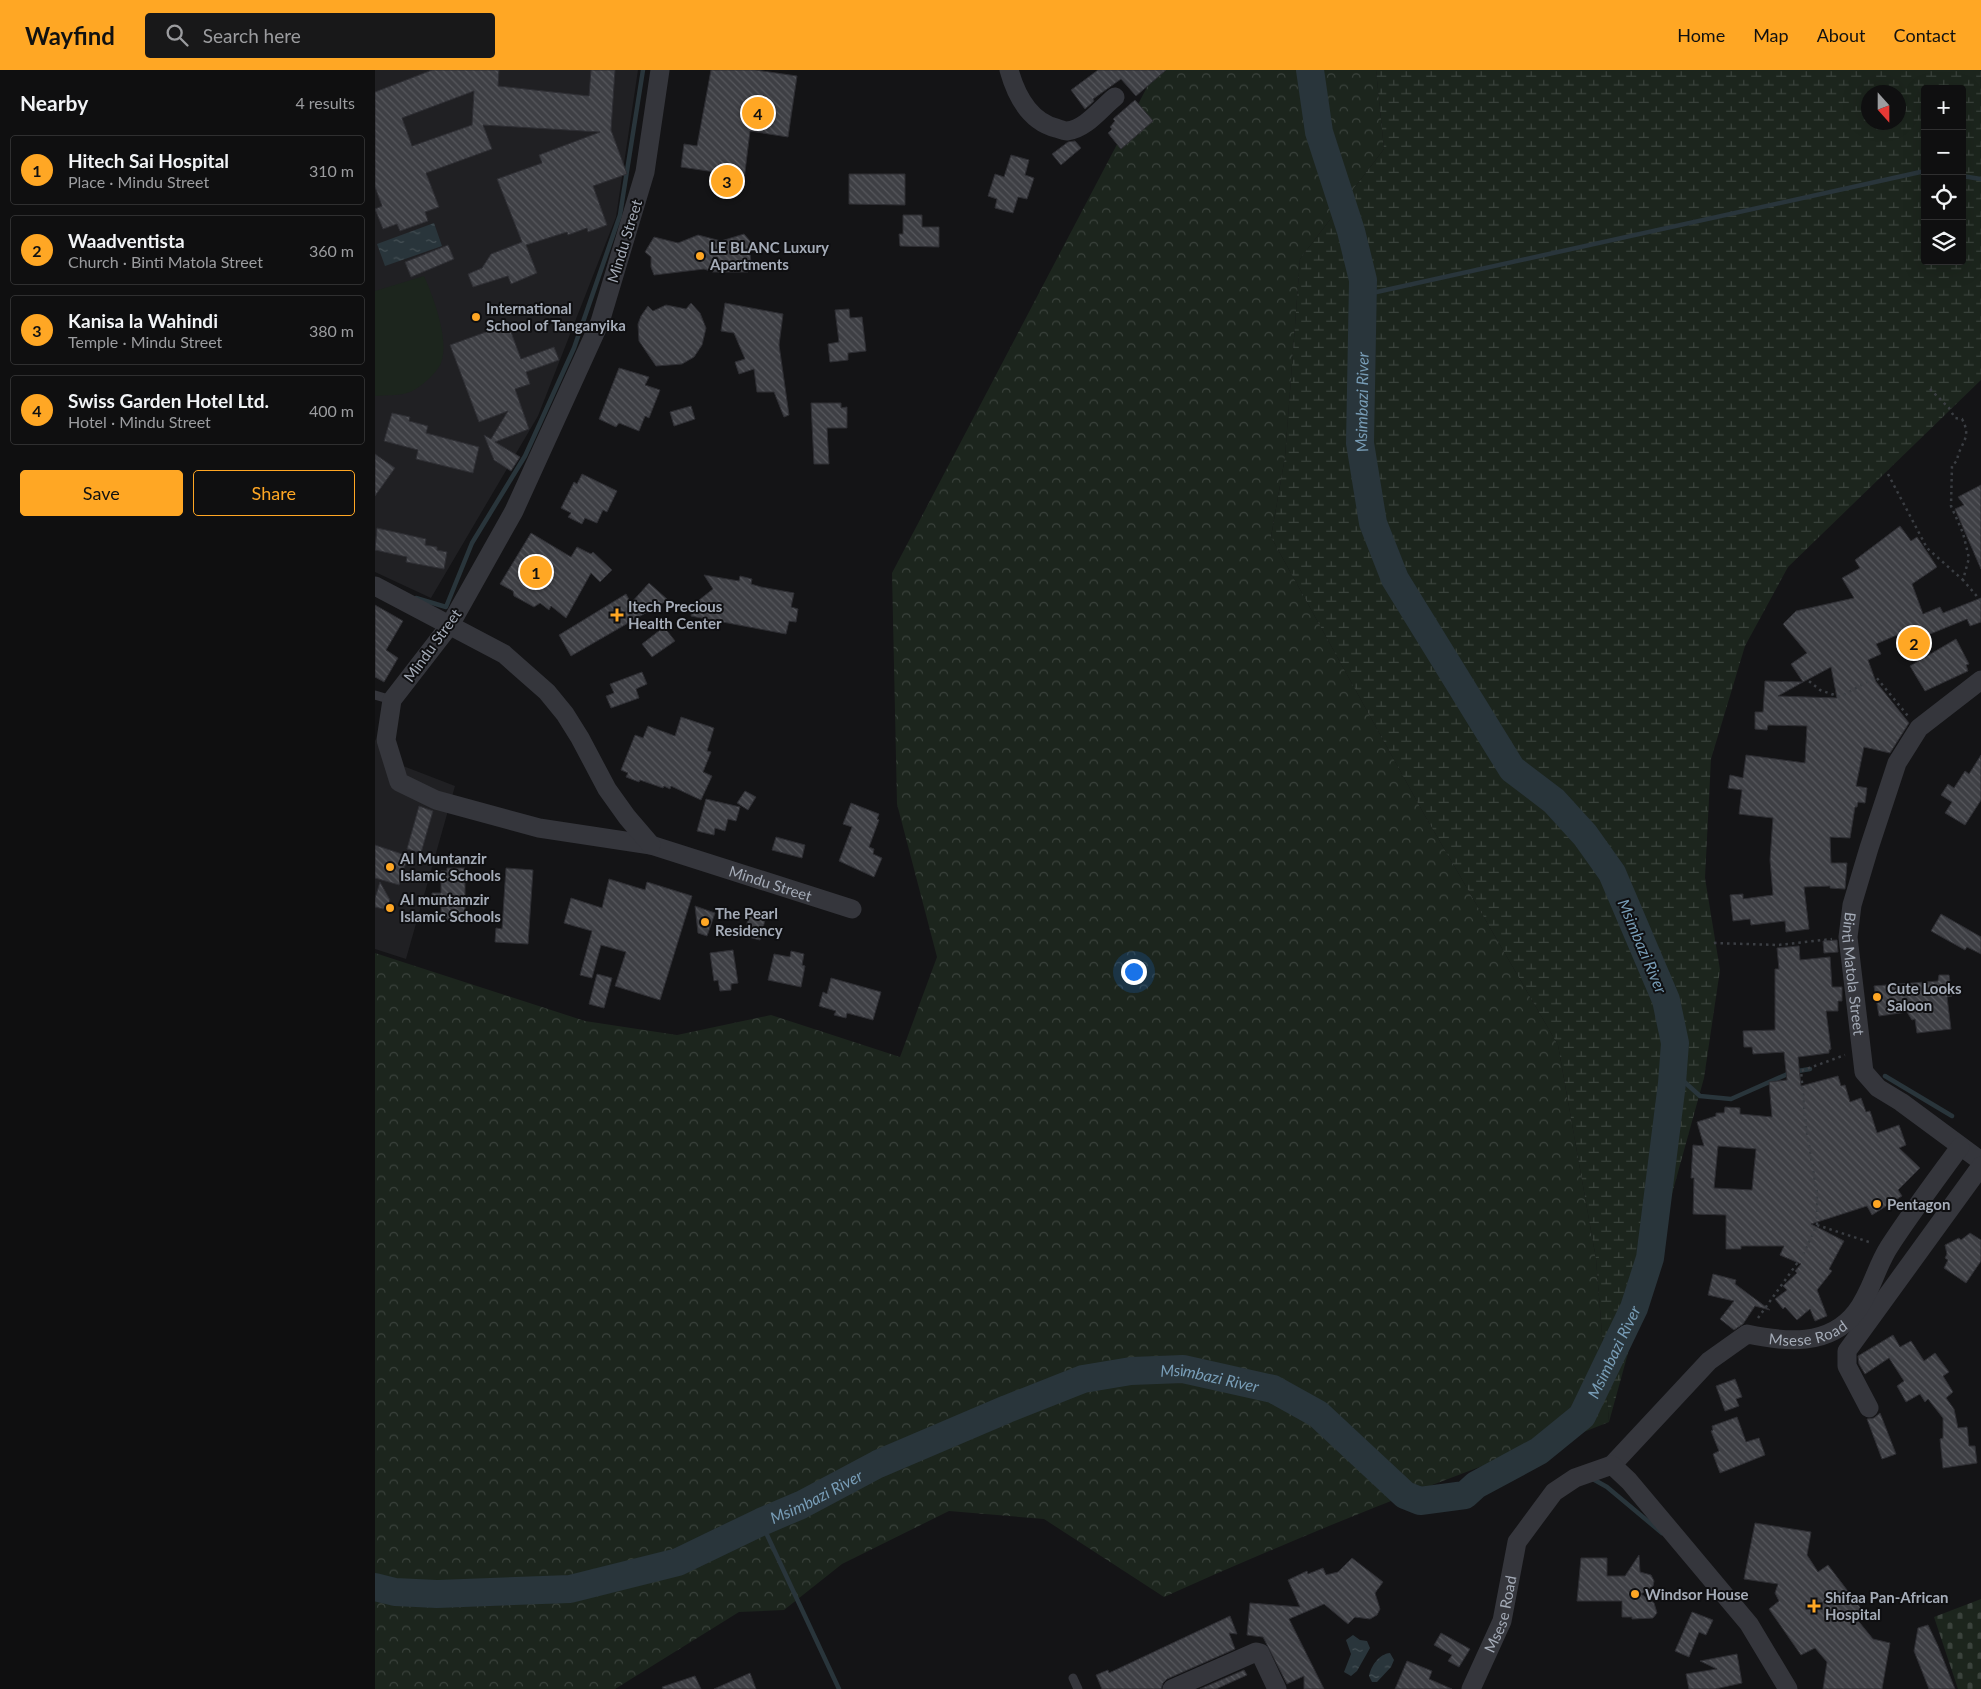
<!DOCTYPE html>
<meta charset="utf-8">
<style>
:root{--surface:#0f0f10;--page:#181819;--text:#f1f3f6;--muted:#9b9c9f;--line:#2f2f30;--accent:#ffa724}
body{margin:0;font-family:Lato,sans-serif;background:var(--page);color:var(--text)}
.controls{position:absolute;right:15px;top:15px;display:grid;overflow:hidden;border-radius:5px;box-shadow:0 5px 20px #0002}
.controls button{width:45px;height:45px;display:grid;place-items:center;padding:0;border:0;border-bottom:1px solid var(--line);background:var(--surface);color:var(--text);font:25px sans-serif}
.compass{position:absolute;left:1486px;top:15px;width:45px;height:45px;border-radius:50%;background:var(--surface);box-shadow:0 5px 20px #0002;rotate:159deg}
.you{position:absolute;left:758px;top:901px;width:18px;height:18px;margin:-12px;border:4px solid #fff;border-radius:50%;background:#1a73e8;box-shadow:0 0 0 8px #1a73e833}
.badge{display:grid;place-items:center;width:32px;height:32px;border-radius:50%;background:var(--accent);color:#111;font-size:16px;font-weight:700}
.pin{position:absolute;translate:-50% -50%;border:2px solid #fff;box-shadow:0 1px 5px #0006}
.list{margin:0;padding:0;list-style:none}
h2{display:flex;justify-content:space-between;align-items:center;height:65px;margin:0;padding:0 20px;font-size:21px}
h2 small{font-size:16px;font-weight:400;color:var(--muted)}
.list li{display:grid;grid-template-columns:32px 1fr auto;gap:15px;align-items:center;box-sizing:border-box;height:70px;margin:0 10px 10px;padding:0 10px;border:1px solid var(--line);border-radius:5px}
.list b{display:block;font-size:19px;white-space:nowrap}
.list p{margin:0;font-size:16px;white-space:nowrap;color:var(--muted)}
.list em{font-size:16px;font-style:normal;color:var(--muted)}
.actions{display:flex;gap:10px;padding:15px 20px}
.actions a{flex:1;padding:11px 0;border:1px solid var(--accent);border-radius:5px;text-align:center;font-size:18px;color:var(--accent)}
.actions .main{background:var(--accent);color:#111}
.icon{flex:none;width:28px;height:28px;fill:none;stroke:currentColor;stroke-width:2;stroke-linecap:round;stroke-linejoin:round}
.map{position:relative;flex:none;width:1606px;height:1619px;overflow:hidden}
header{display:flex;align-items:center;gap:30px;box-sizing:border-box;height:70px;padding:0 25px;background:var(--accent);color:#111}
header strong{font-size:24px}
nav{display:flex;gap:28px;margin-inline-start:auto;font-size:18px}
.search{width:350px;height:45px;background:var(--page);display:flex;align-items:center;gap:12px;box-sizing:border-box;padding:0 18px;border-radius:5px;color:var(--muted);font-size:19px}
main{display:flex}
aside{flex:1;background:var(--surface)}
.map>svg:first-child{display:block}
.built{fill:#202023}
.forest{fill:url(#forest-crowns)}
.wetland{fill:url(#wetland-marsh);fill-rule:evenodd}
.cemetery{fill:url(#cemetery-stones)}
.park{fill:#1c251d}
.water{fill:url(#water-ripples)}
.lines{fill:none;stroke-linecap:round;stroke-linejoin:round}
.stream{stroke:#29353b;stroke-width:4.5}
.river{stroke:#29353b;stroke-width:28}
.building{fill:url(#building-back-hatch);stroke:#2e2e33;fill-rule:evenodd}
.path{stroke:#3b3e43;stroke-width:2.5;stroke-dasharray:2.5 4;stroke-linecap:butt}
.lane{stroke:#35363c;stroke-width:9}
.street{stroke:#35363c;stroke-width:19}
.poi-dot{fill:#ffa724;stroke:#0f0f11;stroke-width:2}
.labels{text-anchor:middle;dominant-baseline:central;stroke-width:4;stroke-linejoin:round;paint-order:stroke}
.street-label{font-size:15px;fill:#a5acb8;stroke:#0f0f11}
.poi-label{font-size:15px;font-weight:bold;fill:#a5acb8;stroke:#0f0f11;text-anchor:start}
.water-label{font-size:16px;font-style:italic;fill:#789db7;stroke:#0f0f11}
</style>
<header>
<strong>Wayfind</strong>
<div class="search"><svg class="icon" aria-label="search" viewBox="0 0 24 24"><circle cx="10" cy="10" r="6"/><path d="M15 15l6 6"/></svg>Search here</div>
<nav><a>Home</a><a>Map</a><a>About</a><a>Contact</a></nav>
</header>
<main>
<aside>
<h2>Nearby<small>4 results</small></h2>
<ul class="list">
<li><span class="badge">1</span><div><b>Hitech Sai Hospital</b><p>Place · Mindu Street</p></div><em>310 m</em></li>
<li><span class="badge">2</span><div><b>Waadventista</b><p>Church · Binti Matola Street</p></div><em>360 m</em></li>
<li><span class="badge">3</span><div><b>Kanisa la Wahindi</b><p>Temple · Mindu Street</p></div><em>380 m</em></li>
<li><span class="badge">4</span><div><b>Swiss Garden Hotel Ltd.</b><p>Hotel · Mindu Street</p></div><em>400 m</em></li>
</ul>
<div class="actions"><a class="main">Save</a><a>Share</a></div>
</aside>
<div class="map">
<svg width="1606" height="1619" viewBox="0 0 1606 1619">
<defs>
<pattern id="forest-crowns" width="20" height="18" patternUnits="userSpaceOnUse" patternTransform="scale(1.25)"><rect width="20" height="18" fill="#1c251d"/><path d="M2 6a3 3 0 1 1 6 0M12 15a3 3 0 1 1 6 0" fill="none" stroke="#3a423c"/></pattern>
<pattern id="wetland-marsh" width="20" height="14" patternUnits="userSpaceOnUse" patternTransform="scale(1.25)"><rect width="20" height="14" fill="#1c251d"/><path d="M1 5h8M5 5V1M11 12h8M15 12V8" fill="none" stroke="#3a423c"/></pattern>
<pattern id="cemetery-stones" width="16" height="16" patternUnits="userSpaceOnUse" patternTransform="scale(1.25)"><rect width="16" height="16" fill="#1c251d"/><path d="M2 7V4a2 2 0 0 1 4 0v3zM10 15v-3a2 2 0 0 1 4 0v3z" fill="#3a423c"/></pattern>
<pattern id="water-ripples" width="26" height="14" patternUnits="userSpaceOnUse" patternTransform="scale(1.25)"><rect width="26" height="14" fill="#29353b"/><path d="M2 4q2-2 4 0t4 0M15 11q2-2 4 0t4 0" fill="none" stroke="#455055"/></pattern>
<pattern id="building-back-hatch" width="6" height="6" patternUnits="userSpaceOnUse" patternTransform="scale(1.25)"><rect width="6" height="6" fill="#3e3f44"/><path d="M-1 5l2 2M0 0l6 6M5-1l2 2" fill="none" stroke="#57585d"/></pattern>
</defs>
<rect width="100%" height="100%" fill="#141416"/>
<!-- built -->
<path class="built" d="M0 0H263L241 147 163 346 56 528 0 502Z
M0 669 10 689 80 716 31 889 0 879Z"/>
<!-- forest -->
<path class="forest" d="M781 0H1001L1009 79 925 189 910 387 896 467 1049 744 1183 975 1221 1189 1234 1352 1191 1369 1177 1371C1045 1417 916 1470 789 1527L669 1449 574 1441 467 1494 409 1540 364 1542 240 1619H0V883L210 951 302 965 396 945 525 987 562 887 522 734 517 503Z"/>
<!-- wetland -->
<path class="wetland" d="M1001 0H1606V310L1413 497 1370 576 1336 689 1330 808 1345 900 1329 1008 1234 1352 1221 1189 1183 975 1049 744 896 467 910 387 925 189 1009 79ZM1550 19H1587V191H1550ZM1494 22H1524V52H1494Z"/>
<!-- cemetery -->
<path class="cemetery" d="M1606 1529V1619H1583L1559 1547Z"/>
<!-- park -->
<path class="park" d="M49 206C58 226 75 271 66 293 62 303 45 318 35 322 25 326 10 325 0 326V221Z"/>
<!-- water -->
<path class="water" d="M59 153 67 176 10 196 2 174Z
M978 1565 985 1570 992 1571 995 1578 982 1601 976 1606 969 1602 976 1584 971 1570Z
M1015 1583 1019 1590 1016 1597 1002 1612H997L994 1606C996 1596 1004 1584 1015 1583Z"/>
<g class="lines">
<!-- stream -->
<path class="stream" d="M1587 106 1606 109
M988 225 1550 101
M41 528 71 537 97 473 150 386 199 278 245 145 268 0
M1510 1006 1577 1046
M1297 1013 1304 1007 1325 1026 1356 1029 1417 1002 1435 999
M1216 1408 1232 1417 1287 1463
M386 1452 464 1619"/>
<!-- river -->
<path class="river" id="s1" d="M0 1517 20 1522 62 1524 195 1519 303 1492 386 1452 426 1435 503 1394 632 1339 708 1309 756 1301 808 1299 898 1319 943 1344 1030 1425 1045 1431 1090 1425 1101 1415 1164 1381 1207 1346 1259 1238 1275 1188 1297 1013 1300 973 1291 930 1237 803 1210 765 1179 731 1137 699 1020 509 998 453 985 373 988 210 976 161 944 62 935 0"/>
</g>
<!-- building -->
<path class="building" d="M57 0H124L123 16 214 26 216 0H240L236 60 252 104 218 116 232 155 213 162 212 158 193 165 192 162 151 175 162 203 136 214 133 206 98 217 93 204 107 198 116 184 147 172 122 109 167 93 164 85 225 62 108 55 117 79 51 103 64 137 50 142 53 151 25 161 22 154 8 159 0 139 7 136 0 117V22ZM99 21 97 55 37 76 27 48Z
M336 0H380L422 6 413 67 375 61 368 118 339 117 340 102 306 97 309 74 322 76Z
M723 0H791L761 26 746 9 718 29 719 31 710 39 696 20Z
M760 30 778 51 746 79 733 63 737 59 735 57 740 51 738 49Z
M700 71 706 78 686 95 677 84 693 72Z
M636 85 654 90 650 105 659 108 652 129 643 127 638 143 620 138 622 129 613 126 620 104 629 107Z
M474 104H530V135L474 134Z
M528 145H547V157H564V177L525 176 524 164H528Z
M369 164 381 178 375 184 376 193 373 202H338L329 199 279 205 276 197V187L270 182 279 167 303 173 323 165 346 171Z
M73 175 79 189 36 207 30 192Z
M316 233 325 243 331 258 327 275 319 287 307 294 281 296 264 271 263 254 266 246 273 236 278 241 291 235 311 239Z
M350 233 408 244 404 275 414 345 409 347 399 322H382L379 299 364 304 360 292 370 289 359 263 346 261Z
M474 239 475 248 487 247 491 281 473 283V290L455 292 453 274 464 272 460 240Z
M133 254 146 289 179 277 184 290 151 302 155 314 140 319 154 359 120 372 145 387 136 401 119 390 109 365 116 369 133 341 104 352 75 275Z
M244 298 274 307 270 315 285 320 274 348 270 346 264 361 244 353 241 357 224 349Z
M436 333H466V338L472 337V358H452L454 394H439Z
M316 336 320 349 299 356 295 342Z
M17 343 35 347 34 351 53 356 51 363 104 377 98 403 41 389 43 380 9 371Z
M0 384 20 398 0 426Z
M207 404 242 421 232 442 228 440 222 453 210 448 207 454 193 447 196 443 186 438 199 412 202 414Z
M1606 415V499L1580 439 1589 435 1583 427Z
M1525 456 1536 471 1542 467 1562 497 1537 514 1548 544 1565 537 1568 543 1606 528V552L1595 556 1592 549 1528 575 1522 565 1501 574 1506 584 1493 590 1501 612 1534 653 1515 683 1489 677 1481 716 1492 718 1490 733 1483 732 1482 737H1480L1475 768 1455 767 1456 793H1472L1470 819 1455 818V816L1429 817 1434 859 1411 862 1410 851 1376 855 1375 849 1358 851 1355 825 1368 824V829L1398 825 1395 790 1398 748 1364 744 1367 720 1353 718 1355 705 1368 708 1371 685 1430 693 1432 656 1393 655 1392 660 1380 659V642H1388L1390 611 1428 612 1416 594 1432 583 1408 554 1421 541 1479 528 1467 508 1485 498 1480 490ZM1456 597 1462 628 1403 626 1428 612Z
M2 458 51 469 50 475 62 477V480L72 482 69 499 31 492 32 487 0 480Z
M156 463 196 487 202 477 216 484 218 482 237 500 225 512 216 503 191 548 176 536 174 540 165 533 159 537 139 526 138 521 125 514Z
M329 505 364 511 365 506 377 509 376 514 386 517 419 523 416 537 423 539 421 552 414 551 411 564 316 546 319 534 338 519Z
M274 513 293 530 196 586 184 565 251 524 256 533Z
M0 535 28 551 11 580 23 588 9 612 0 607Z
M289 557 300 571 277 587 267 574Z
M1581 569 1594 594 1591 595 1593 601 1550 621 1535 596Z
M267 602 272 614 261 619 264 628 236 638 231 626 239 623 235 614Z
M306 647 339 658 332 681 336 682 328 702 337 706 326 730 296 716 295 719 289 716 288 718 265 710 264 712 251 707 253 703 246 700 260 665 268 668 273 656 300 666Z
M1606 685V730L1590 755 1570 743 1577 732 1566 725 1573 714 1579 718 1590 701 1594 704Z
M370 721 381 727 373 740 362 733Z
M331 729 365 737 361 751 353 749 350 761 340 758 339 765 322 761Z
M476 733 504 744 502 749 504 750 494 777 499 779 498 784 507 788 499 807 464 791 477 757 468 754Z
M44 736 58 741 46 783 32 779Z
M401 767 430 775 427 788 397 780Z
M0 775 33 786 24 815 0 808Z
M72 798H90V851L66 850V836H57V823H66V801H72Z
M131 798 158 800 153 874 120 872 121 858 127 859Z
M234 809 270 820 272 812 317 826 285 930 240 916 251 882 226 875 217 908 205 905 217 861 189 853 191 846 196 828 227 838Z
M5 812 15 830 13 836 8 839 0 837V828Z
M320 836 340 843 332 866 323 863Z
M1566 844 1606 867V884L1592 877 1590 880 1556 861Z
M374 845 390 850 385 870 369 866Z
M1462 870 1463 882 1449 883 1448 871Z
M1424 876 1425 890 1455 887 1457 917H1467V931H1463V941H1451L1456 979 1454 980V983L1423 987 1426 1016 1463 1006 1466 1016 1470 1015 1475 1032 1486 1028 1491 1042 1495 1041 1502 1063 1524 1055 1531 1075 1524 1078 1545 1098 1523 1120 1527 1126 1497 1145 1492 1136 1436 1154 1469 1171 1454 1199 1457 1201 1442 1220 1452 1246 1440 1251 1435 1239 1422 1250 1410 1237 1408 1239 1400 1229 1412 1220 1408 1216 1422 1203 1420 1201 1426 1194 1405 1185 1409 1176H1366V1179H1351V1145L1318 1144 1319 1108H1316L1318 1075 1329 1076 1322 1052 1341 1046V1043H1349L1350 1037 1365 1038V1044L1397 1047 1394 1012 1412 1010 1409 982 1378 984 1377 977H1369L1368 961 1400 960V899H1404L1402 878ZM1343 1076 1381 1079 1377 1120 1339 1118Z
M358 880 363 913 356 914V920L345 921 343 910 339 911 335 883Z
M416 881 429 884 427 895 430 896 426 917 393 910 399 884 415 887Z
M222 904 237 908 229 938 214 934Z
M1564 905H1574L1577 926 1572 927 1576 959 1542 963 1540 949 1537 950 1532 942 1504 946 1499 916 1563 911Z
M456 908 506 922 498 950 472 943 471 948 459 945 461 941 444 936 448 922 452 924Z
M1595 1163 1606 1170V1191L1591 1213 1569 1198 1573 1190 1570 1188 1572 1184 1570 1175 1584 1168 1586 1170Z
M1338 1204 1361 1210 1360 1214 1395 1240 1380 1236 1368 1254 1359 1260 1345 1249 1359 1231 1333 1225Z
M1518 1265 1525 1277 1536 1271 1549 1291 1560 1283 1574 1302 1568 1306 1578 1322 1571 1328 1579 1339 1583 1358 1592 1357 1594 1376H1600L1602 1393 1568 1398 1565 1369 1568 1368V1348L1553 1329 1550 1332 1545 1324 1531 1332 1522 1316 1529 1311 1514 1288 1490 1304 1484 1294 1483 1286Z
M1360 1309 1367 1327 1361 1329 1364 1336 1350 1341 1341 1316Z
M1505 1343 1521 1384 1507 1389 1492 1349 1499 1348Z
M1362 1347 1371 1372 1384 1368 1390 1385 1345 1403 1338 1384 1344 1381 1336 1361 1338 1360 1337 1356Z
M1380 1453 1436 1462 1432 1485 1443 1502 1453 1495 1488 1541 1480 1547 1498 1569 1515 1573 1507 1619H1448L1452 1592 1440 1578 1426 1585 1394 1539 1404 1531 1400 1523 1403 1514 1369 1509Z
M1264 1485 1265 1502 1276 1505 1279 1511 1278 1516 1266 1524 1279 1533 1282 1543 1278 1548 1257 1549V1547H1247V1531H1202L1206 1488H1232V1506H1250Z
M977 1488 1008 1512 1000 1523 1005 1539 1002 1545 995 1549 980 1547 973 1554 949 1534 914 1549 949 1619H929V1606L912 1614 888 1567 872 1565 875 1533 925 1537 913 1510 932 1501 933 1504 948 1498 951 1505 963 1502Z
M1317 1542 1338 1550 1331 1565 1324 1562 1314 1587 1300 1581Z
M855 1546 862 1564 854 1563 860 1579 792 1609 788 1613 786 1619H727L721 1605 733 1600 734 1603Z
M1553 1555 1563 1576 1580 1619H1554L1539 1581 1543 1558Z
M1066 1563 1095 1579 1084 1597 1073 1591 1077 1585 1059 1575Z
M1362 1584 1367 1613 1340 1619H1314L1311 1604 1342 1599 1325 1591Z
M1032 1591 1057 1601 1054 1609 1077 1619H1020Z
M869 1600 872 1605 841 1619H825Z
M375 1603 381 1619H339Z
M320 1606 326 1619H288L287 1617Z"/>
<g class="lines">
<!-- path -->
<path class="path" d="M1555 319 1574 338 1580 348 1587 349C1598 369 1584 373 1582 391L1577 395 1576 436 1588 463 1594 488 1588 510 1606 531
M1513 404 1552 478 1588 510
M1424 603 1445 620 1465 627 1501 607 1533 646
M1339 873 1403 875 1457 869
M1442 1155 1497 1173
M1383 1248 1428 1185 1442 1155V1123L1431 1058 1426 1001 1470 985"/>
<!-- lane -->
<path class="lane" d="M0 625 17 630
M698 1608 703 1619"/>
<!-- street -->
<g class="street">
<path id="s2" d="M285 0 270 102 225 252 139 441 75 555 17 630 11 670 24 712 61 730 164 758 276 775 477 839"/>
<path d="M634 0C641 25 654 51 681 58 684 59 689 61 692 61 711 59 726 38 740 27"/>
<path d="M0 516 129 584 172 622 190 644 205 668 232 719 252 747 276 775"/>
<path id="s3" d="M1606 610 1544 658 1522 693 1494 778 1477 835 1473 867 1489 1002 1503 1018 1526 1032 1606 1091"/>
<path d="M1494 1338 1472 1296V1281L1606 1096"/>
<path id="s4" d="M1237 1395 1334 1291 1372 1264C1410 1272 1454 1277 1481 1242 1496 1223 1501 1197 1514 1177 1536 1143 1561 1110 1585 1077"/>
<path d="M797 1619 881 1582 885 1583 902 1619"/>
<path id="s5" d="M1096 1619 1127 1551 1142 1472 1179 1422 1200 1408 1237 1395 1254 1411 1374 1554 1413 1619"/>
</g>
</g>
<!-- markers -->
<g class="poi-dot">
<circle cx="325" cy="186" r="5"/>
<circle cx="101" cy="247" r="5"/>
<path d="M239.5 537.5h5v5h5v5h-5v5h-5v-5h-5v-5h5z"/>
<circle cx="15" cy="797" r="5"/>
<circle cx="15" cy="838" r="5"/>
<circle cx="330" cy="852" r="5"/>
<circle cx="1502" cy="927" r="5"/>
<circle cx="1502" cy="1134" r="5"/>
<circle cx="1260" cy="1524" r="5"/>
<path d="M1436.5 1528.5h5v5h5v5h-5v5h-5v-5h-5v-5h5z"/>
</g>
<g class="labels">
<!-- street labels -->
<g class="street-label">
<text transform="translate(249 171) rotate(-73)">Mindu Street</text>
<text transform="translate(57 575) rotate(-54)">Mindu Street</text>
<text stroke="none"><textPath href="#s2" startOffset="1164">Mindu Street</textPath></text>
<text stroke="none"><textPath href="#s3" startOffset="338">Binti Matola Street</textPath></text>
<text stroke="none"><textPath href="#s4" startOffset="251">Msese Road</textPath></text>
<text stroke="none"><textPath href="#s5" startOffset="81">Msese Road</textPath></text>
</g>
<!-- poi labels -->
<g class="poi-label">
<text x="335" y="177">LE BLANC Luxury<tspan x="335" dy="17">Apartments</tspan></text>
<text x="111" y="238">International<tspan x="111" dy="17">School of Tanganyika</tspan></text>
<text x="253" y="536">Itech Precious<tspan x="253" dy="17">Health Center</tspan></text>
<text x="25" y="788">Al Muntanzir<tspan x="25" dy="17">Islamic Schools</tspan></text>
<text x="25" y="829">Al muntamzir<tspan x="25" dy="17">Islamic Schools</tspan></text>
<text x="340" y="843">The Pearl<tspan x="340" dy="17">Residency</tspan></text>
<text x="1512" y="918">Cute Looks<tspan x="1512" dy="17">Saloon</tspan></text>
<text x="1512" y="1134">Pentagon</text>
<text x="1270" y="1524">Windsor House</text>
<text x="1450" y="1527">Shifaa Pan-African<tspan x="1450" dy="17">Hospital</tspan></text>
</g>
<!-- water labels -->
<g class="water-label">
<text stroke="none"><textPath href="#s1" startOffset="2440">Msimbazi River</textPath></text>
<text transform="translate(1268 876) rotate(67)">Msimbazi River</text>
<text stroke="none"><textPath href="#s1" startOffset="1390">Msimbazi River</textPath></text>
<text stroke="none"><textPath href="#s1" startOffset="880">Msimbazi River</textPath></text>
<text stroke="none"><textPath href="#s1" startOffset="460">Msimbazi River</textPath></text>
</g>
</g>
</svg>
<div class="controls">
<button>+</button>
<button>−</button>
<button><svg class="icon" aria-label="locate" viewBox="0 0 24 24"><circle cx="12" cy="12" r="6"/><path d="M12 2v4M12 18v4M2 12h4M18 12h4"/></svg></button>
<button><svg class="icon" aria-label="layers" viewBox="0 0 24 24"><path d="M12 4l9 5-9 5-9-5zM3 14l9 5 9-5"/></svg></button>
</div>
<svg class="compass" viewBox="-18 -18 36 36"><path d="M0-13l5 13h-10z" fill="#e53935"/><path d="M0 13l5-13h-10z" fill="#9b9c9f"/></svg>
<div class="you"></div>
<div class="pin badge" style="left:161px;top:502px">1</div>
<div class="pin badge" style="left:1539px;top:573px">2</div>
<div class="pin badge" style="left:352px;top:111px">3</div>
<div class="pin badge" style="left:383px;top:43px">4</div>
</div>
</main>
